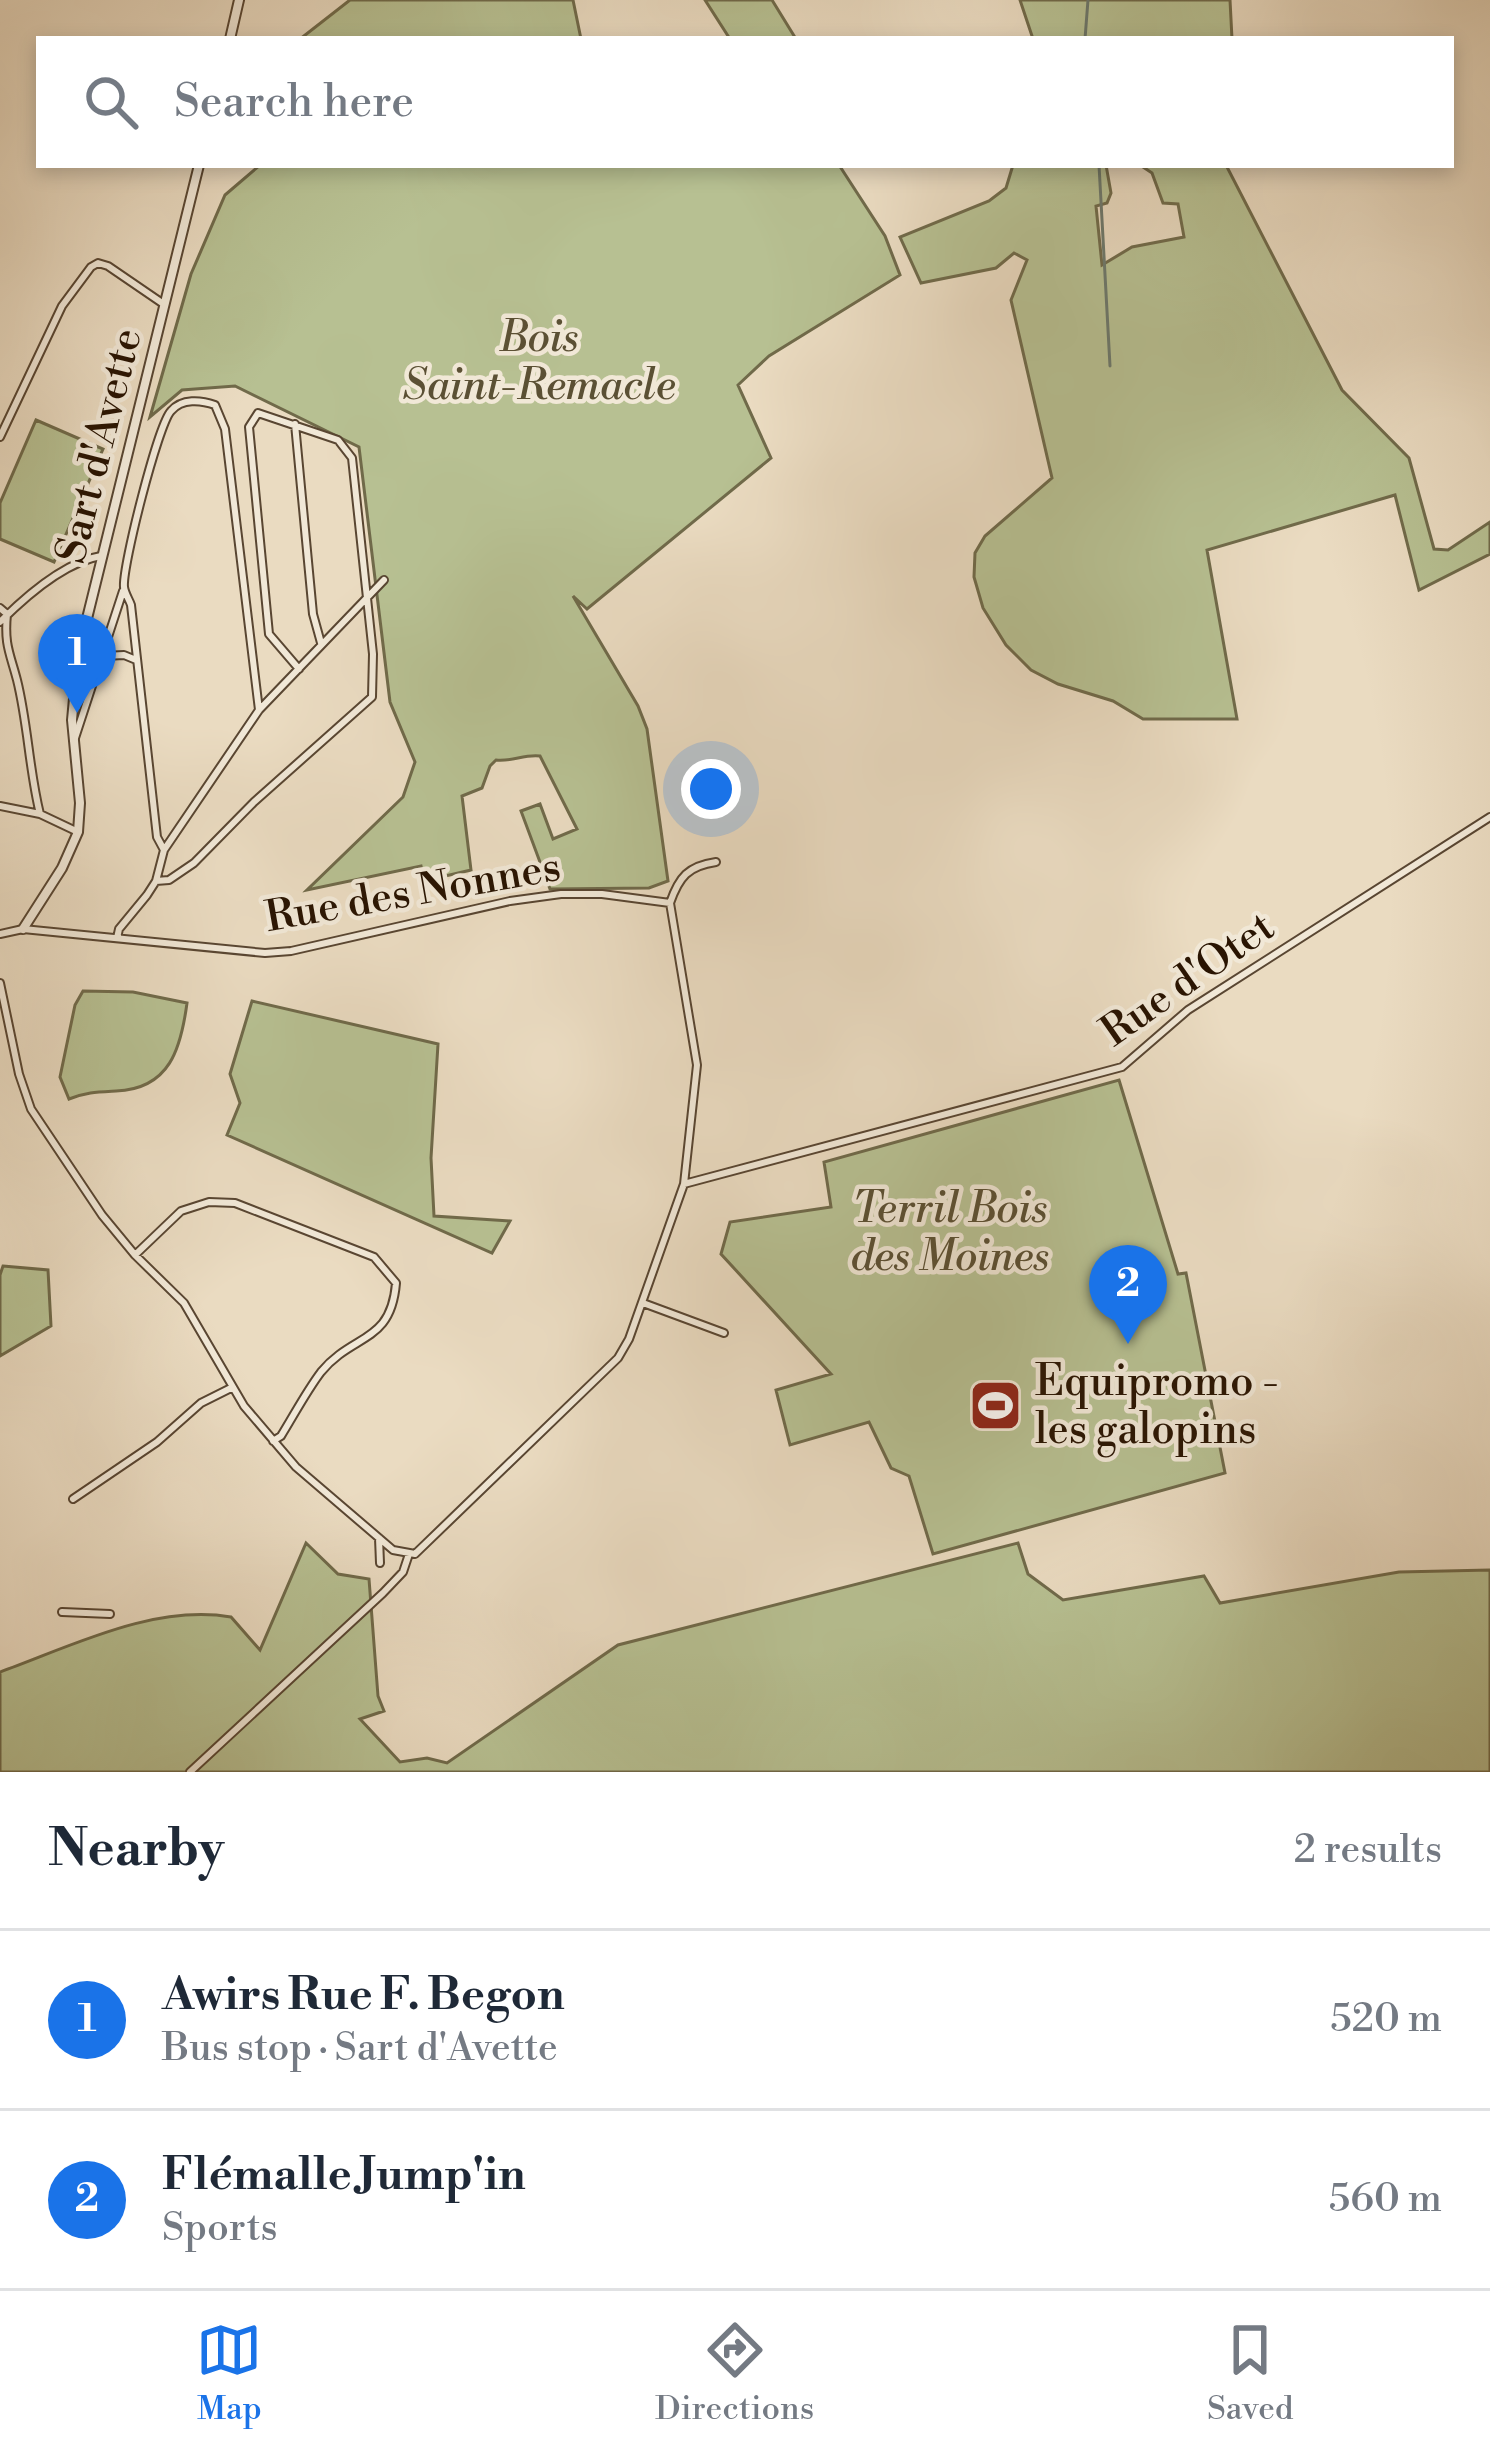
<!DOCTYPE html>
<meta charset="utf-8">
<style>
:root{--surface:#fff;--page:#f6f6f7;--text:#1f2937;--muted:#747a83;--line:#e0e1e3;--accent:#1a73e8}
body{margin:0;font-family:"Libre Bodoni",serif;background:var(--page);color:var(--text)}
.you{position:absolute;left:711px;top:789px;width:42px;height:42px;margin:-30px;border:9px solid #fff;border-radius:50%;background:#1a73e8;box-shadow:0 0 0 18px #1a73e833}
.badge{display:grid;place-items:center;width:78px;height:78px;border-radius:50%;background:var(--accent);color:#fff;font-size:39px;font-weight:700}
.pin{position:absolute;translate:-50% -99px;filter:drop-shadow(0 3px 6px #0008)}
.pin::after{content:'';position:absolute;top:63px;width:42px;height:36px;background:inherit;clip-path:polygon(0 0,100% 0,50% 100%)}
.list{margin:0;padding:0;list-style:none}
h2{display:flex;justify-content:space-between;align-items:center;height:156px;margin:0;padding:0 48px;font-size:51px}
h2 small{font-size:39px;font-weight:400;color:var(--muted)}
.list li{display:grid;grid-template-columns:78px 1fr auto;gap:36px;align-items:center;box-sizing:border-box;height:180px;padding:0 48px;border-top:3px solid var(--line)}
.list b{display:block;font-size:45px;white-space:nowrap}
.list p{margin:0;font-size:39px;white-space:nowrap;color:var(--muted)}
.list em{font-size:39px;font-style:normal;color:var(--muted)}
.icon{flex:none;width:66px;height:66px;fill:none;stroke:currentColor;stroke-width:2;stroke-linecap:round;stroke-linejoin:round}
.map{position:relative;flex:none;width:1490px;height:1772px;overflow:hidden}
.search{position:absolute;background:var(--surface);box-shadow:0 6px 18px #0003;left:36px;right:36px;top:36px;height:132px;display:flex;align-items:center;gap:30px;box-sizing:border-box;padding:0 42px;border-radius:0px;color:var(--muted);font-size:45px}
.sheet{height:516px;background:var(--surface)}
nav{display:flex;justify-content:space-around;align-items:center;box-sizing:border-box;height:168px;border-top:3px solid var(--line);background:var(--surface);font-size:33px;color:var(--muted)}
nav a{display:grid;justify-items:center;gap:6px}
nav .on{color:var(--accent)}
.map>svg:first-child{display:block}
.green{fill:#b7c092;stroke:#706a4a;stroke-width:3}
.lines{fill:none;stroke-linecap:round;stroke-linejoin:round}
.stream{stroke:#6c786c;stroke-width:3}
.minor-casing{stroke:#594632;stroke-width:10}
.tertiary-casing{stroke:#594632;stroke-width:12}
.minor{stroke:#f1e8d7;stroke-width:6}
.tertiary{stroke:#f1e8d7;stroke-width:8}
.labels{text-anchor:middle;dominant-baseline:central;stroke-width:9;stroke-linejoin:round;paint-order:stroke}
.park-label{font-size:42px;font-style:italic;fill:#5b5034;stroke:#f1e8d7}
.street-label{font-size:42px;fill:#291402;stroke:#f1e8d7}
.poi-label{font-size:42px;fill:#291402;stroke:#f1e8d7;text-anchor:start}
</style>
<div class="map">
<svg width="1490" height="1772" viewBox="0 0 1490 1772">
<rect width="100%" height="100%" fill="#eadbc1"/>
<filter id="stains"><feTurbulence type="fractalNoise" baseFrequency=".00167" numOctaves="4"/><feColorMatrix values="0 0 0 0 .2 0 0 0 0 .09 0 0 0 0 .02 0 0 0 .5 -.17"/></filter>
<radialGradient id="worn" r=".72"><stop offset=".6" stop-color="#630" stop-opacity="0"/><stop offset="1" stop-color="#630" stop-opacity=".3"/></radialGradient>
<!-- green -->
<path class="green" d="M350 0H573L581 39H300Z
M705 0H772L796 39H730Z
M1020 0H1230L1232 39H1033Z
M260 165H839L885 236 900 275 769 356 738 385 771 458 587 609 573 596 638 706 647 729 668 881 649 888 550 889 521 811 540 804 553 839 577 829 540 756C524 754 512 762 496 760L490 766 482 788 462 796 471 870 424 881 421 866 307 890 403 797 415 762 390 702 359 447 235 386 182 390 150 417 191 274 225 195Z
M1013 165H1106L1111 193 1107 203 1096 206 1102 265 1132 247 1184 237 1178 204 1163 203 1152 173 1140 165H1226L1342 390 1409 458 1434 549 1448 550 1490 522V554L1419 590 1395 495 1207 550 1237 719H1143L1113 701 1058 684 1031 670 1006 645 983 608 974 577 975 553 985 536 1052 478 1011 300 1027 260 1014 253 996 268 921 283 900 237 989 201 1006 188Z
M36 420 103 449 54 562 0 539V503Z
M83 991 133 992 187 1003C181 1048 170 1089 116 1091 97 1092 87 1092 69 1099L60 1077 75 1005Z
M252 1001 438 1044 431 1158 434 1216 510 1221 492 1253 227 1135 240 1103 230 1074Z
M1119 1080 1178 1274 1186 1273 1225 1473 933 1554 909 1476 891 1468 869 1422 790 1445 776 1390 831 1374 721 1254 730 1222 831 1207 824 1162Z
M3 1266 48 1270 51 1326 0 1356V1275Z
M306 1543 338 1574 369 1579 378 1696 384 1711 360 1719 400 1762 427 1758 447 1763 618 1645 1018 1543 1028 1574 1063 1600 1204 1576 1220 1603 1399 1572 1490 1570V1772H0V1672C72 1646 153 1604 231 1617L260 1650Z"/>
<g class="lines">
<!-- stream -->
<path class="stream" d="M1085 39 1088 0
M1099 165 1110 366"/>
<defs>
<path id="minor" d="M295 424 313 614 321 643
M0 437 62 306 91 267 98 263 108 266 165 305
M0 608 7 614C4 645 10 653 17 680 28 724 29 770 40 814
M0 622C26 596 64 562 101 556
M104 656 124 655 136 660
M75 738 123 591
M0 806 40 814 78 832
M164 850 157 837 131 605C129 599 125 594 124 587 122 567 158 425 171 411 182 398 201 400 215 405L225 429 259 710
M156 881 169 880 194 863 254 802 372 697 373 654 352 458 338 440 258 413 249 427 269 634 299 669
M0 934 23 929 265 953 291 951 510 901 561 894H602L670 903
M117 938 119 929 147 895 156 881 164 850 259 710 384 580
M0 983 19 1074 31 1109 102 1215 135 1255 184 1303 244 1406 296 1467 393 1550 415 1554 618 1358 629 1339 684 1184 697 1065 670 903C679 877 688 866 716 862
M684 1184 1122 1067 1188 1010 1490 817
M135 1255 181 1211 209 1202 235 1203 374 1257 396 1283C391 1344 353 1333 321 1372 306 1392 294 1415 281 1436L273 1441
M643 1303 724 1333
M73 1499 157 1442 201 1403 231 1388
M379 1538 380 1563
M62 1612 110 1614
M190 1772 383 1593 403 1572 409 1554"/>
<path id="tertiary" d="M230 39 239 0
M23 929 62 868 78 832 80 803 72 720 78 655 199 165"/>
</defs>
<!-- minor casing -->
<use href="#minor" class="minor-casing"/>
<!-- tertiary casing -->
<use href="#tertiary" class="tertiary-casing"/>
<!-- minor -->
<use href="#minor" class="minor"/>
<!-- tertiary -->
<use href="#tertiary" class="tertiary"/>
</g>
<!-- icons -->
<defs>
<symbol id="stadium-square" viewBox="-11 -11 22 22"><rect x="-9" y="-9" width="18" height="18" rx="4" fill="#8f2418" stroke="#f1e8d7"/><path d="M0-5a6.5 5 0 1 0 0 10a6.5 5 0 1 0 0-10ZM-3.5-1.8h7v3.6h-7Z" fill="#fff"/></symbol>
</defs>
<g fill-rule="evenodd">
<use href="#stadium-square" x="966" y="1376" width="59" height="59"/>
</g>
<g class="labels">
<!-- park labels -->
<g class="park-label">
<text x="539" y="338">Bois<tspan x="539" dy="48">Saint-Remacle</tspan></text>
<text x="950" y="1209">Terril Bois<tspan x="950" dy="48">des Moines</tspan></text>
</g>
<!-- street labels -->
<g class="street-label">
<text transform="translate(100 446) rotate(-76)">Sart d'Avette</text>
<text transform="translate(413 893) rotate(-10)">Rue des Nonnes</text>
<text transform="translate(1188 980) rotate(-35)">Rue d'Otet</text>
</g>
<!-- poi labels -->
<g class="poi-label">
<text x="1035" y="1382">Equipromo -<tspan x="1035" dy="48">les galopins</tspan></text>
</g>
</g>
<rect width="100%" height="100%" filter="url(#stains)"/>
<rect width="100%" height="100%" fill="url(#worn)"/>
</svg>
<div class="you"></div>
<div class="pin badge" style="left:77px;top:713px">1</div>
<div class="pin badge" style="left:1128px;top:1344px">2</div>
<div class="search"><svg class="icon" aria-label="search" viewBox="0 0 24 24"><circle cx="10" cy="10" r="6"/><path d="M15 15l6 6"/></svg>Search here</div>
</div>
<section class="sheet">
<h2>Nearby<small>2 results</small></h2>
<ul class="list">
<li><span class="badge">1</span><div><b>Awirs Rue F. Begon</b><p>Bus stop · Sart d'Avette</p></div><em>520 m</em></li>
<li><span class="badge">2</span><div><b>Flémalle Jump'in</b><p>Sports</p></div><em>560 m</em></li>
</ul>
</section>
<nav>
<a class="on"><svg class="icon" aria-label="map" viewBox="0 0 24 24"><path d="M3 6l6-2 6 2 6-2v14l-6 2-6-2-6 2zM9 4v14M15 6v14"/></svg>Map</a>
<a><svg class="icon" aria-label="directions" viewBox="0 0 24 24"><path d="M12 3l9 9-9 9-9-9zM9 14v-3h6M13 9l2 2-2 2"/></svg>Directions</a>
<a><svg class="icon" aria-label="saved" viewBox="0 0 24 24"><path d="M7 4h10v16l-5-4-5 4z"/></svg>Saved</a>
</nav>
